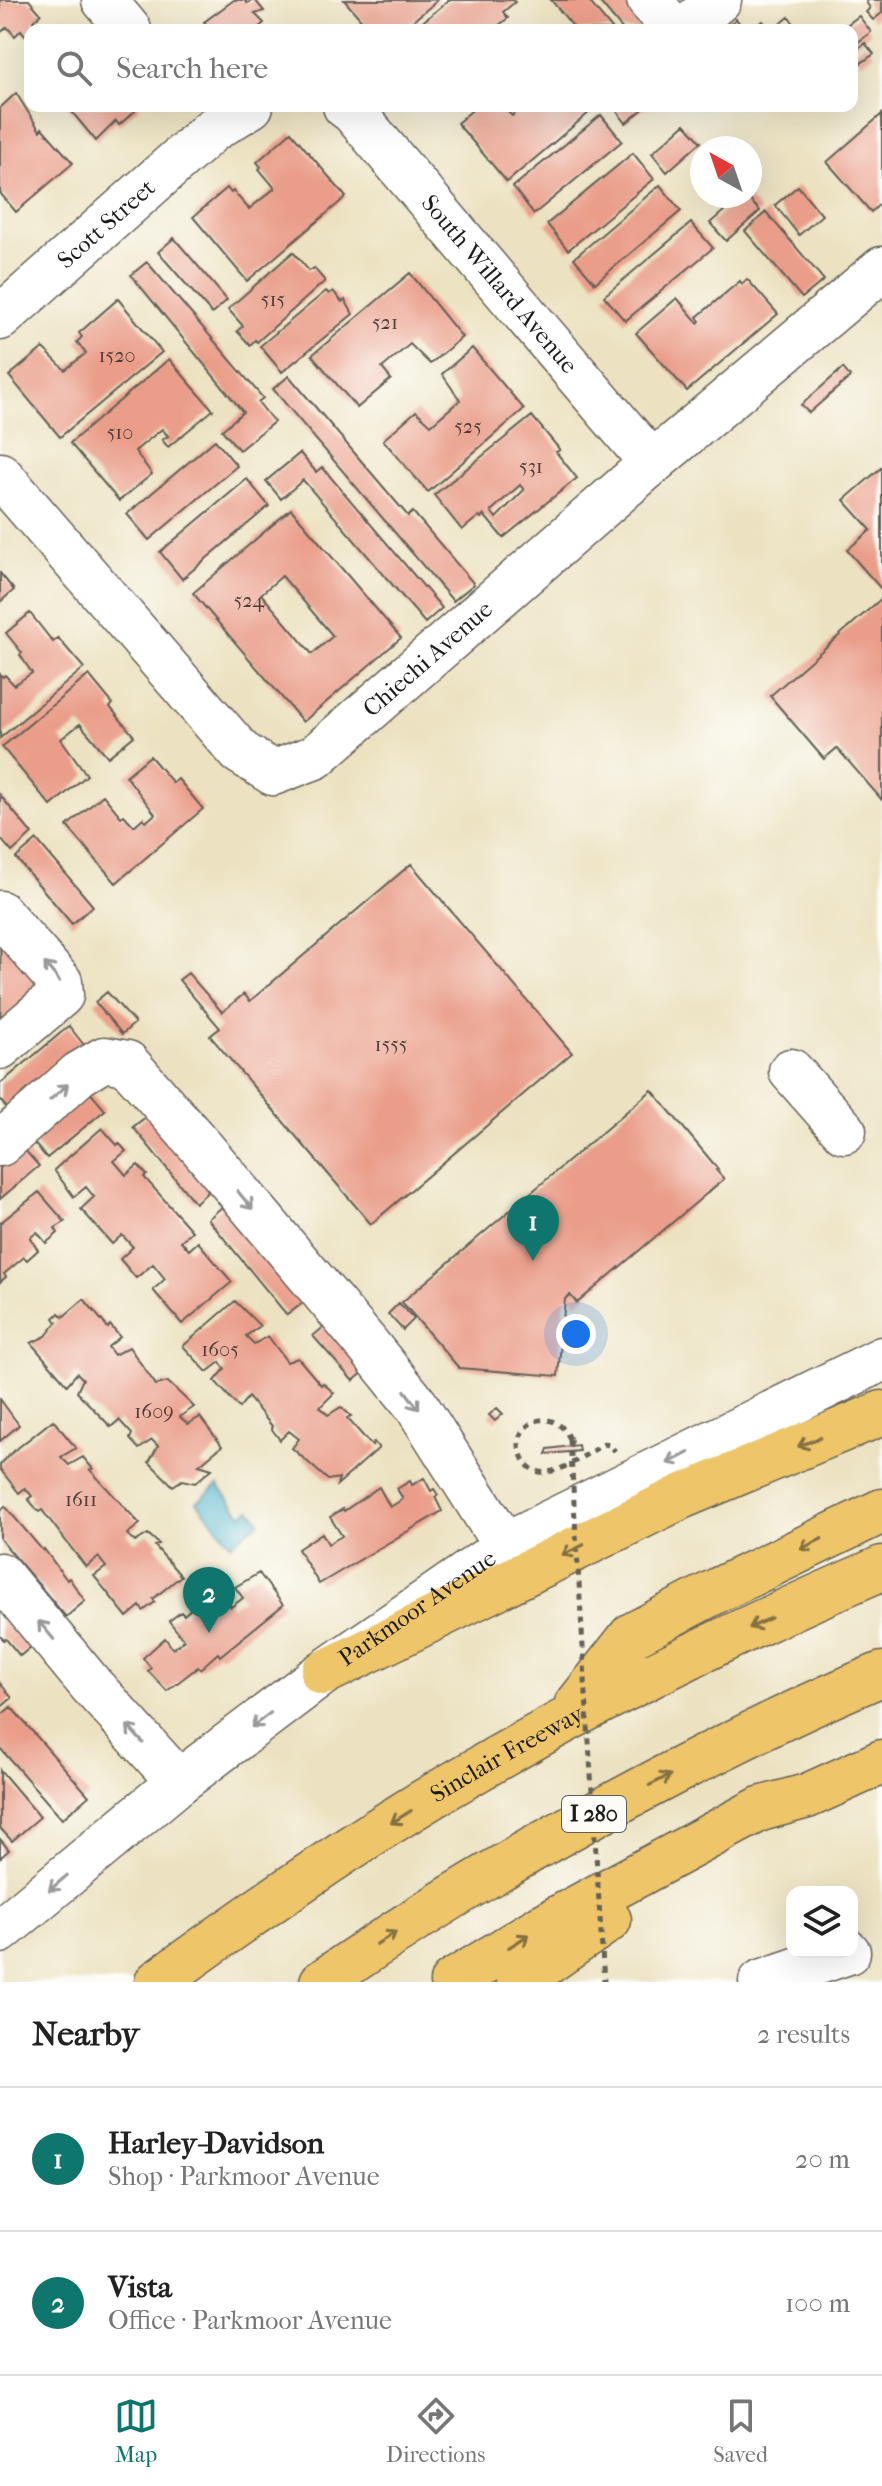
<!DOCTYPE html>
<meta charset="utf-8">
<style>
:root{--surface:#fff;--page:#f2f2f2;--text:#222;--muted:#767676;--line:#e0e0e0;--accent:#0f766e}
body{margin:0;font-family:"IM FELL French Canon",serif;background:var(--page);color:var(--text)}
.controls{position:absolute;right:24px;bottom:24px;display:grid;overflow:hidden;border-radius:16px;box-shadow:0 8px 32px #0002}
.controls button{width:72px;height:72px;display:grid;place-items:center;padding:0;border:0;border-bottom:2px solid var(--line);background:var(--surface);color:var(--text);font:40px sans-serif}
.compass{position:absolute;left:690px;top:136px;width:72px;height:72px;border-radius:50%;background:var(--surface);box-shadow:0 8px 32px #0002;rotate:320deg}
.you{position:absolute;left:576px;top:1334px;width:28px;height:28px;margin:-20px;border:6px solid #fff;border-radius:50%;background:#1a73e8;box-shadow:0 0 0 12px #1a73e833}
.badge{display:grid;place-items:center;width:52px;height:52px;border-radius:50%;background:var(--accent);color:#fff;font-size:26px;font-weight:700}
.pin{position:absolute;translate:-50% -66px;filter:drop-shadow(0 2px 4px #0008)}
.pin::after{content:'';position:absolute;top:42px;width:28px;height:24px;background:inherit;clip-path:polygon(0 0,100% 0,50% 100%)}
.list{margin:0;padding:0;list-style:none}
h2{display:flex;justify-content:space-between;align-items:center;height:104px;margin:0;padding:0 32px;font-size:34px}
h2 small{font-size:26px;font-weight:400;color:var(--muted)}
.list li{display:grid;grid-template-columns:52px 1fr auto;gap:24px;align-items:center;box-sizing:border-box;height:144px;padding:0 32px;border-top:2px solid var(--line)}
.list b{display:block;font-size:30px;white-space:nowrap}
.list p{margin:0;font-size:26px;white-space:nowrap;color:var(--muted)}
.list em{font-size:26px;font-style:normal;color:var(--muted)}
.icon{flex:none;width:44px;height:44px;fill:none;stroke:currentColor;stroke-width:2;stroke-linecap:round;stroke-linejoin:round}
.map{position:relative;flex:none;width:882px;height:1982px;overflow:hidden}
.search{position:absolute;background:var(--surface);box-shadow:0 8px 32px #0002;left:24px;right:24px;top:24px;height:88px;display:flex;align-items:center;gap:20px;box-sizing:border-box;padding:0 28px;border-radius:16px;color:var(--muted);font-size:30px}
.sheet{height:392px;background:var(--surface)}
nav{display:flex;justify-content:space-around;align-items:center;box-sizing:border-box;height:112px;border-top:2px solid var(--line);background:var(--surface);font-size:22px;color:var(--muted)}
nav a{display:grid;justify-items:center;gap:4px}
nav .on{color:var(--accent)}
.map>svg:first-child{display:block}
.water{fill:#4fb6cd;stroke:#366974;stroke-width:2}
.building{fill:#ea9e8a;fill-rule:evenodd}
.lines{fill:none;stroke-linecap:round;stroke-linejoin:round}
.minor-casing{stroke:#656156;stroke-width:47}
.highway-casing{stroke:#656156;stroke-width:47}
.path{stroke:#656156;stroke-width:5;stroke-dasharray:6 6;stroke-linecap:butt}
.minor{stroke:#fff;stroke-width:44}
.highway{stroke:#eec569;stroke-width:44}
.path-bridge{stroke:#656156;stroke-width:5;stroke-dasharray:6 6;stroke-linecap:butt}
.oneway{stroke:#999}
.oneway2{stroke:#857042}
.labels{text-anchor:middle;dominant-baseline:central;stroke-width:7;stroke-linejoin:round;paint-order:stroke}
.number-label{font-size:20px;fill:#503c38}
.shield{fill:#fdfcf7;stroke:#605f5e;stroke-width:2}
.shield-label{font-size:22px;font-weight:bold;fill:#1c1c1c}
.street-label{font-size:24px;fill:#1c1c1c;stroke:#fdfcf7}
</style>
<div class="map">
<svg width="882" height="1982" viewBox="0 0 882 1982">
<rect width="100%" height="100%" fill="#fdfcf7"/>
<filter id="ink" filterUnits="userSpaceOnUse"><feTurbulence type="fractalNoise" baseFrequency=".0125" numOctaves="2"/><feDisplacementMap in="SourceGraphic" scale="16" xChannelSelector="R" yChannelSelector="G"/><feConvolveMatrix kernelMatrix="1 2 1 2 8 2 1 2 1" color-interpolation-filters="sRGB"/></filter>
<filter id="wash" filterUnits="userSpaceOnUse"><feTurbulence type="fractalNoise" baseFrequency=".006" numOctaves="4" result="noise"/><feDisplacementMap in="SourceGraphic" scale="32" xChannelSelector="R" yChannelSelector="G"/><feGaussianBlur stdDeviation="1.8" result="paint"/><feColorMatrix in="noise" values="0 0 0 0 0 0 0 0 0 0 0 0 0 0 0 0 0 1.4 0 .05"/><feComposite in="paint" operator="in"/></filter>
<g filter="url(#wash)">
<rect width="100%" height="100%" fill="#ece2c1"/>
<!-- water -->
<path class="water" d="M218 1485 242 1515 250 1509 260 1521 231 1544 197 1502Z"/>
<g id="blocks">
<!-- building -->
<path class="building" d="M0 0H29L41 14 33 21 38 26 30 30 26 36 21 30 15 36 7 27 0 33Z
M234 0H244L247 3 255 0 264 11 255 14 264 23 256 30H211L204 22Z
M344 0H438L402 30H370Z
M449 0H513L515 2 503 12 508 18 493 30H413Z
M551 0H588L613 30H576Z
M598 0H634L659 30H623Z
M869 0H882V13L873 20 866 12 870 8 866 2Z
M859 16 871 32 852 47V30H840Z
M789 17 799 30H773Z
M736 19 745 30H723Z
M763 21 770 30H752Z
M865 43 874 54 861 63 853 52Z
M16 93 40 131 42 128 73 163 16 212 0 193V108Z
M67 106H141L119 125 116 121 96 141Z
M477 106H509L505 109 512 116 524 106H597L507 182 457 123Z
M613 106H647L626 123Z
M882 114V202L871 212 827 162Z
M601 115 622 141 534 214 513 187Z
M685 124 701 142 667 172 652 153Z
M291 132 346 197 247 281 193 217 227 188 231 193 233 191 249 209 275 188 259 169 261 167 257 162Z
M633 153 654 179 568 250 547 224Z
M660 185 681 211 595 283 574 258Z
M798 186 822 215 799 235 775 205Z
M741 196H746L760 211 726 241 710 223Z
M766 212 824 280 802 298 745 231Z
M691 223 713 248 625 321 604 296Z
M174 238 227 300 212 314 158 252Z
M293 252 309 271 314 268 325 281 257 342 255 340 250 345 237 331 243 326 228 309Z
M147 262 263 398 258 402 274 422 239 450 222 430 243 412 131 275Z
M410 273 462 337 430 364 410 344 382 368 391 379 357 408 312 355Z
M747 279 778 314 687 391 636 333 677 298 698 323 700 321 697 317 740 281 742 284Z
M326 291 329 294 333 291 342 302 345 300 353 314 282 372 260 346Z
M118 299 162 352 60 437 9 376 43 348 65 370 86 353 77 342 82 337 79 333Z
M472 348 524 409 428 492 383 440 416 411 431 425 460 400 442 374Z
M169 359 213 410 168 447 162 440 168 436 162 429 135 451 152 474 119 501 70 443Z
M843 368 850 377 809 413 801 405Z
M289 376 408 516 413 512 474 584 453 601 273 389Z
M532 416 560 450 556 452 577 478 503 538 484 515 481 518 479 516 462 530 434 495ZM520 485 524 490 496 518 491 511Z
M215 440 237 466 149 540 127 514Z
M300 453 316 472 322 467 442 608 425 623 303 480 281 499 266 481Z
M882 467V590L847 550 871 530 844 500Z
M247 479 269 506 182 579 160 552Z
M291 509 401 638 303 722 193 593ZM282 576 333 636 312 654 261 594Z
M0 573 14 590 0 602Z
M882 598V800L837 748 824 759 770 696Z
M30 613 53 642 58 638 84 668 0 738V674L3 677 5 675 14 685 32 673 20 655 22 653 6 633Z
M89 675 113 704 110 707 134 736 108 757 80 724 61 739 87 775 51 806 2 747Z
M150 756 173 783 178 779 203 809 116 883 67 826 103 795 121 817 124 815 134 826 143 818 146 822 155 814 126 776Z
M0 795 32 834 12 852 0 838Z
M37 840 93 906 72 924 16 858Z
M411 864 572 1053 371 1224 210 1036 220 1028 179 980 188 973 222 1012 244 994 250 1001Z
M0 934 51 987 0 1031 1 986Z
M107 992 135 1023 122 1034 95 1002Z
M69 1026 84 1045 8 1109 0 1100V1084Z
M652 1090 718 1169 716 1170 724 1179 577 1303 570 1295 565 1299 558 1376 459 1368 402 1302Z
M89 1091 105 1110 47 1158 31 1140Z
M156 1109 217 1184 195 1203 133 1127Z
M102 1128 117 1145 119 1143 126 1151 114 1161 126 1175 138 1165 147 1175 144 1177 192 1231 181 1241 189 1250 198 1242 232 1282 182 1324 153 1290 165 1279 153 1264 136 1278 120 1259 133 1247 122 1235 112 1244 81 1209 94 1197 86 1187 74 1197 54 1170Z
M23 1148 39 1166 0 1199V1168Z
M39 1192 65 1222 55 1228 58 1233 46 1243 37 1232 30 1238 38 1250 27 1260 24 1257 4 1274 6 1277 0 1282V1223Z
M229 1201 309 1298 287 1315 208 1219Z
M84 1299 108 1328 110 1325 120 1337 108 1347 114 1355 129 1347 156 1385 168 1382 194 1407 180 1417 188 1424 200 1417 222 1446 199 1465 212 1469 195 1483 182 1480 173 1486 149 1462 158 1446 152 1440 139 1449 130 1439 132 1434 119 1420 111 1427 77 1392 83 1379 77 1373 67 1385 31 1343 46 1336 57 1322 54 1318 59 1313 63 1317Z
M235 1301 260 1326 246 1336 254 1344 268 1336 287 1362 298 1358 321 1385 323 1383 334 1393 320 1407 328 1415 341 1407 351 1416 347 1418 372 1446 374 1442 379 1448 337 1485 339 1478 328 1480 292 1448 299 1439 289 1431 280 1440 271 1428 272 1426 248 1397 239 1408 215 1381 225 1369 220 1362 207 1372 183 1346Z
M399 1303 414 1319 403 1330 388 1314Z
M332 1320 371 1366 353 1381 313 1336Z
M0 1399 19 1425 0 1441Z
M497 1408 503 1414 495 1421 489 1415Z
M53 1420 76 1448 61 1457 69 1465 83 1457 93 1469 90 1470 140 1524 127 1534 135 1542 148 1534 159 1544 155 1546 181 1576 153 1599 155 1602 143 1611 140 1606 127 1617 94 1576 106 1567 98 1557 86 1567 42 1510 39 1512 28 1499 32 1496 25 1488 19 1493 0 1469V1465L9 1455Z
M578 1445 579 1451 546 1454 548 1449Z
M424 1478 431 1491 434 1489 438 1495 435 1497 442 1511 319 1584 298 1549 322 1533 328 1544 342 1536 330 1517 343 1509 344 1511 379 1487 390 1507 403 1499 397 1489 410 1481 412 1485Z
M5 1506 43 1551 44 1549 67 1580 69 1578 85 1601 66 1617 0 1539V1511Z
M259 1573 283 1605 220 1656 218 1653 200 1669 198 1667 167 1691 148 1671 151 1668 143 1658 165 1638 173 1649 184 1640 169 1621 181 1612 184 1615 216 1586 231 1607 243 1598 235 1587Z
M0 1595 38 1641 20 1656 6 1639 4 1640 0 1636Z
M0 1683 12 1698 0 1708Z
M11 1707 89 1796 62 1819 0 1748V1716Z
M0 1770 40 1817 12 1841 0 1828Z
M0 1839 9 1850 0 1858Z"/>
</g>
</g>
<g filter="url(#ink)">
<use href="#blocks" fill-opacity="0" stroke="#656156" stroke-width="2"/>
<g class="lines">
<defs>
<g id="minor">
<path d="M104 0 129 30"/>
<path d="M649 0 673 28 678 30"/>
<path d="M679 30 688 26 719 0"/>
<path id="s1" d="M345 106 353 112 652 463"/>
<path id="s2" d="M0 318 212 130 251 106"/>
<path id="s3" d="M0 475 240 752 273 773 315 757 652 463 882 269"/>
<path d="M0 913 60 982 61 995 0 1047"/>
<path d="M791 1071 844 1131"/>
<path d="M0 1144 79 1074 104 1059 127 1063 202 1148 366 1343 416 1405 506 1547"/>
<path d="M0 1575 91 1685 179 1782"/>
<path id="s4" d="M0 1931 179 1782 323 1673 520 1537 882 1359"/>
<path d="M761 1982 848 1952"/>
</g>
<g id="highway">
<path d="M323 1673 683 1496 882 1413"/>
<path d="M576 1706 632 1635 720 1589 882 1511"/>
<path id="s5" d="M157 1982C257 1910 358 1839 465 1777 599 1698 739 1630 882 1568"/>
<path d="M322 1982C434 1904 551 1836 673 1773 741 1738 811 1703 882 1674"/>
<path d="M452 1982 541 1927 760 1809 807 1796 882 1762"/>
<path d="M519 1982 609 1920"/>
</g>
</defs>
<!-- minor casing -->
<use href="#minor" class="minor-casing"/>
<!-- highway casing -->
<use href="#highway" class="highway-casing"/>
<!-- path -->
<path class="path" d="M570 1439C551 1399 502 1428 525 1462 528 1467 534 1471 540 1472 560 1475 587 1453 604 1444L610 1445 615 1451"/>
<!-- minor -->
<use href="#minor" class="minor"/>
<!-- highway -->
<use href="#highway" class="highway"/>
<!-- path-bridge -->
<path class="path-bridge" d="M570 1439 604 1982"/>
</g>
<!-- one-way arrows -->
<defs><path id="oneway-shaft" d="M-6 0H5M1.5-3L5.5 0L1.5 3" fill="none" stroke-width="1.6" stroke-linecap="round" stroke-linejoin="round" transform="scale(2)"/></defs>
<g class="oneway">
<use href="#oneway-shaft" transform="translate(52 972) rotate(-129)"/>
<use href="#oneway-shaft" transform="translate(59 1092) rotate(-41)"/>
<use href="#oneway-shaft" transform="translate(245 1200) rotate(50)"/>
<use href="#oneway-shaft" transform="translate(412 1400) rotate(53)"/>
<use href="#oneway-shaft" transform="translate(678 1458) rotate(153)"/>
<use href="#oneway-shaft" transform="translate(46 1630) rotate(-130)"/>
<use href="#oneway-shaft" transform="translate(261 1720) rotate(143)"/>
<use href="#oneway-shaft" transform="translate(135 1734) rotate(-132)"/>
<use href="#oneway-shaft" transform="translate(58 1883) rotate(140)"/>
</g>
<g class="oneway2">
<use href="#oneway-shaft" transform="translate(809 1442) rotate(158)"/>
<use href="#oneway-shaft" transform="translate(811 1544) rotate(154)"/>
<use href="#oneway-shaft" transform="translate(573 1550) rotate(154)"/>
<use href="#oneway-shaft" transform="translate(760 1623) rotate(155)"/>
<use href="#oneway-shaft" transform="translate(660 1780) rotate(-27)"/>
<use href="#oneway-shaft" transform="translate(401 1817) rotate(148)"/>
<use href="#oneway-shaft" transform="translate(386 1938) rotate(-33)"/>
<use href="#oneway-shaft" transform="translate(519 1941) rotate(-32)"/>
</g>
</g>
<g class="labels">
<!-- number labels -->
<g class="number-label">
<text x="273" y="299">515</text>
<text x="385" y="322">521</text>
<text x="117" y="355">1520</text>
<text x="468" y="426">525</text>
<text x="120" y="432">510</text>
<text x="531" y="466">531</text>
<text x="249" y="600">524</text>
<text x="391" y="1044">1555</text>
<text x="220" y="1349">1605</text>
<text x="154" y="1411">1609</text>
<text x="81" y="1499">1611</text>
</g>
<!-- shield labels -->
<rect class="shield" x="562" y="1796" width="64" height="36" rx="6"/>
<g class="shield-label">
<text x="594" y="1814">I 280</text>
</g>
<!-- street labels -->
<g class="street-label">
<text stroke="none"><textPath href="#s2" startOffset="142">Scott Street</textPath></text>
<text stroke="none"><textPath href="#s1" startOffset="236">South Willard Avenue</textPath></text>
<text stroke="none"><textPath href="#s3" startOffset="600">Chiechi Avenue</textPath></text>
<text stroke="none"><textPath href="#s4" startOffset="528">Parkmoor Avenue</textPath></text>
<text stroke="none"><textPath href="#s5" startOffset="418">Sinclair Freeway</textPath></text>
</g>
</g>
</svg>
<div class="controls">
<button><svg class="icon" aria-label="layers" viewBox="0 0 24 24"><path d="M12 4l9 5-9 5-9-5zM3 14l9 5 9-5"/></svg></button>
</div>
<svg class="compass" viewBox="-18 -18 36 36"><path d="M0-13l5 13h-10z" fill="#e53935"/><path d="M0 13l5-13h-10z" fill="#767676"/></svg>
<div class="you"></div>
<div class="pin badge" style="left:533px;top:1261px">1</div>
<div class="pin badge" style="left:209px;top:1633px">2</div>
<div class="search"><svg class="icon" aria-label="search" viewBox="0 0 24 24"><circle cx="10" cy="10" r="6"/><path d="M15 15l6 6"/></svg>Search here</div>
</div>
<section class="sheet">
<h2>Nearby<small>2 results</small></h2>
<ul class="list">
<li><span class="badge">1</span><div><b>Harley-Davidson</b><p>Shop · Parkmoor Avenue</p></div><em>20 m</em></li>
<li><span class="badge">2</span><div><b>Vista</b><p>Office · Parkmoor Avenue</p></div><em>100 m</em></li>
</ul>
</section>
<nav>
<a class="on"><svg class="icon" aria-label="map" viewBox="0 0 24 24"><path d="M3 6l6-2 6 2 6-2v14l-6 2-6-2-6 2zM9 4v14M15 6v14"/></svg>Map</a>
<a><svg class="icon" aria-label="directions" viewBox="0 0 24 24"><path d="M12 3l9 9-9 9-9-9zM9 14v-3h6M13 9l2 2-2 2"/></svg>Directions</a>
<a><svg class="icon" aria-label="saved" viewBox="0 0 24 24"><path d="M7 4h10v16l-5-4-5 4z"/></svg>Saved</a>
</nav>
